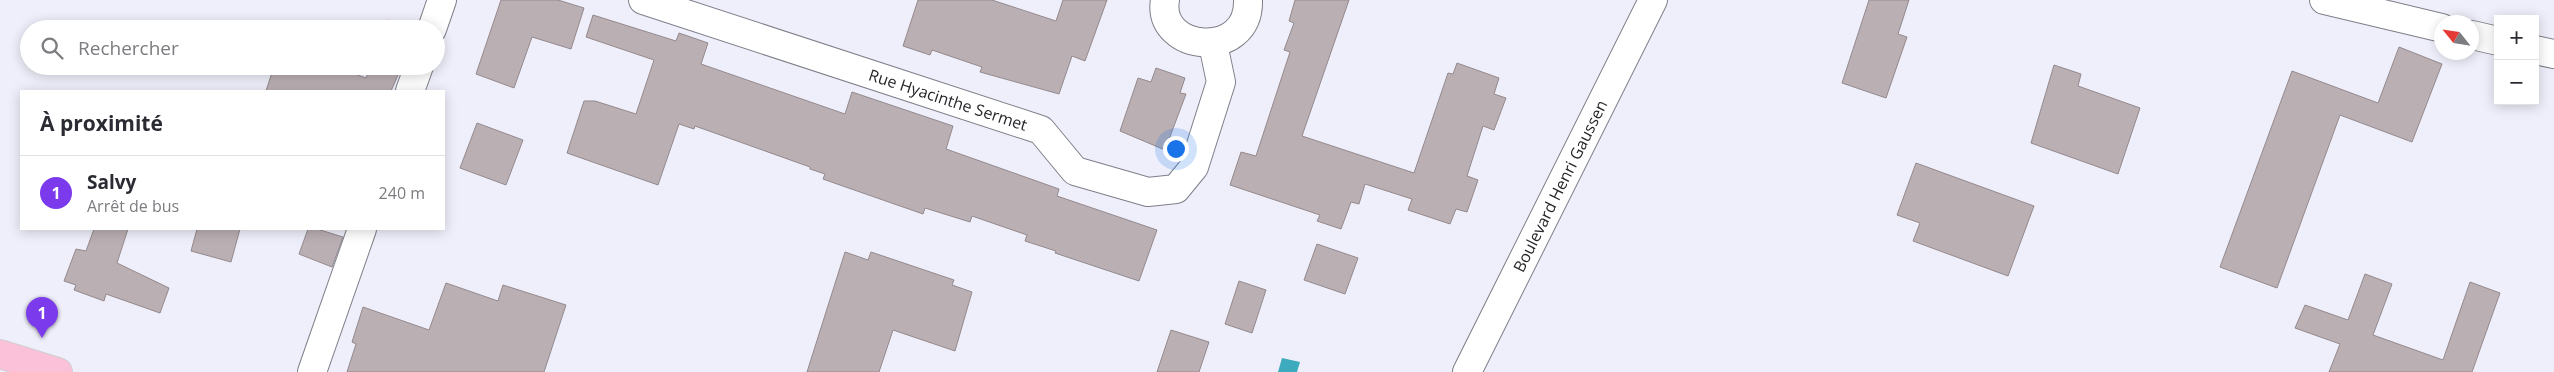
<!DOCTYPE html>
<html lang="fr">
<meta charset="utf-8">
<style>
:root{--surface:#fff;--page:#f2f2f3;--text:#2b2b33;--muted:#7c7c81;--line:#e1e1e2;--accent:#7c3aed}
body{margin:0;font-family:"Open Sans",sans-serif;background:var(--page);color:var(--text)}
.controls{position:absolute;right:15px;top:15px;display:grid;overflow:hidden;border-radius:0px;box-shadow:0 2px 12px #0003}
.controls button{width:45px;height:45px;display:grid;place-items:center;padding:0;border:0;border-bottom:1px solid var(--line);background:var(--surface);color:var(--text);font:25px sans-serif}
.compass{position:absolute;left:2434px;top:15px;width:45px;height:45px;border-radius:50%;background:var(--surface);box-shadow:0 2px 12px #0003;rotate:300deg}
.you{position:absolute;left:1175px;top:148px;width:18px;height:18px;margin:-12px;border:4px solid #fff;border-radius:50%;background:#1a73e8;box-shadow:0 0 0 8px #1a73e833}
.badge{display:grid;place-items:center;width:32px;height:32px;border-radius:50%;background:var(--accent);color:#fff;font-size:16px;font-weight:700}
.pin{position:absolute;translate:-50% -41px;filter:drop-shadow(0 1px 2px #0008)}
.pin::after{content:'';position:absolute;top:26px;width:18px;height:15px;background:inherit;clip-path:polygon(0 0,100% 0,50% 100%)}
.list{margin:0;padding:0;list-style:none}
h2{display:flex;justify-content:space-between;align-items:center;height:65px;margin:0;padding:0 20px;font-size:21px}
h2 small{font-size:16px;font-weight:400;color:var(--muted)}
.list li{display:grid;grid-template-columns:32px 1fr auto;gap:15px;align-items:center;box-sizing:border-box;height:75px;padding:0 20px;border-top:1px solid var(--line)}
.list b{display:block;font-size:19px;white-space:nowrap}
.list p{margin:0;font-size:16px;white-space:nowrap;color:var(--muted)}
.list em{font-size:16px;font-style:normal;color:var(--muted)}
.icon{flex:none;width:28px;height:28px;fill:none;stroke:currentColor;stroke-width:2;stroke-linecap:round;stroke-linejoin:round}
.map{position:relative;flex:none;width:2554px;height:372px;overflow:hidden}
.search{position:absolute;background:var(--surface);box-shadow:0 2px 12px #0003;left:20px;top:20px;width:425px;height:55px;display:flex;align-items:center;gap:12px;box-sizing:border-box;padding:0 18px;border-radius:28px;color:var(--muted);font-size:19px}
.panel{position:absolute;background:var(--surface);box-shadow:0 2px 12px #0003;left:20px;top:90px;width:425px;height:140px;border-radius:0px}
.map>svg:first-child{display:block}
.water{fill:#3daabd}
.building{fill:#baafb3;stroke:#94898d}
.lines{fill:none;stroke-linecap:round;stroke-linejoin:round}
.minor-casing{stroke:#7e7f89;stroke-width:30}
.major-casing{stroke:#cfcfd0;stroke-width:30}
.minor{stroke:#fff;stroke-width:28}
.major{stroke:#fac1d9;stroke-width:28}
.labels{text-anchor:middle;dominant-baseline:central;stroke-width:4.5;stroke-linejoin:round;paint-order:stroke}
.street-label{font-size:16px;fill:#26262a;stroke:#eeeffa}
</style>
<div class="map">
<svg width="2554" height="372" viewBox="0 0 2554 372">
<rect width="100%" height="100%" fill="#eeeffa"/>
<!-- water -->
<path class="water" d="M1282 358 1300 362 1297 372H1278Z"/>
<!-- building -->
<path class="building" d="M501 0H558L584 8 571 49 532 37 514 88 476 74Z
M918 0H992L1056 21 1063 0H1107L1085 61 1072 56 1059 94 980 72 982 67 932 50 930 55 903 46Z
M1295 0H1349L1302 136 1414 173 1448 73 1453 74 1457 63 1499 78 1494 94 1506 98 1494 130 1483 126 1467 176 1478 180 1467 212 1456 209 1450 224 1408 210 1412 199 1365 184 1359 204 1351 202 1341 229 1317 221 1320 215 1230 185 1241 152 1256 156 1290 52 1284 50 1294 23 1289 21Z
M1869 0H1909L1898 34 1907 37 1886 98 1842 83Z
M593 15 676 41 679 33 708 43 701 64 845 114 852 92 953 126 946 149 1059 189 1057 196 1157 230 1139 281 1055 253 1056 251 1025 241 1027 235 972 216 970 222 925 208 923 214 837 184 823 179 825 174 810 169V167L695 126 694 129 679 124 658 185 567 153 584 101H595L636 114 654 60 586 37Z
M387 20 414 29H384Z
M2399 47 2442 64 2412 142 2340 115 2277 288 2220 267 2292 71 2378 103Z
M2054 65 2081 74 2078 86 2140 108 2118 174 2031 143Z
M274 66H332L366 78 371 66H402L391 91H266Z
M1156 68 1185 78 1180 93 1186 94 1165 150 1120 131 1138 78 1151 82Z
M477 123 523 140 506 185 460 168Z
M1916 163 2034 206 2008 276 1913 241 1920 223 1897 215Z
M94 229H128L117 263 169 288 160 313 106 294 104 301 74 290 76 285 64 281 76 249 86 251Z
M197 229H240L231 262 191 251Z
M308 229H317L343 237 332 267 299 254Z
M1317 244 1358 258 1345 294 1304 280Z
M845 252 868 260 871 252 954 280 952 285 972 292 955 351 893 330 879 372H807Z
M2365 274 2392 284 2373 335 2443 360 2470 282 2500 293 2472 372H2329L2340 344 2295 328 2305 305 2348 320Z
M1239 281 1266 290 1252 333 1225 324Z
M446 283 498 301 503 285 566 305 544 372H347L356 344 352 342 363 307 429 330Z
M1171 330 1209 342 1199 372H1157Z"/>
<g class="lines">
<defs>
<g id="minor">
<path id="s1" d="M643 0 1041 130 1075 171 1148 192 1176 189 1194 167 1221 82 1213 44"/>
<path d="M1165 0C1156 52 1250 61 1248 0"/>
<path d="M2324 0 2442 28"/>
<path d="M432 29 442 0"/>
<path d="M2472 35 2498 41"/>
<path d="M2535 50 2554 54"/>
<path d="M410 91 419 66"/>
<path d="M312 372 362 229"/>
<path id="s2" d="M1467 372 1653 0"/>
</g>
<path id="major" d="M0 354 58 372"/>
</defs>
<!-- minor casing -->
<use href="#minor" class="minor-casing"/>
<!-- major casing -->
<use href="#major" class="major-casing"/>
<!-- minor -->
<use href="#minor" class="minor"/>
<!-- major -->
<use href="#major" class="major"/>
</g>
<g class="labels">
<!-- street labels -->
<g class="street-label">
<text stroke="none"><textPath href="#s1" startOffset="321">Rue Hyacinthe Sermet</textPath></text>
<text stroke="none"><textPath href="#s2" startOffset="208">Boulevard Henri Gaussen</textPath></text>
</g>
</g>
</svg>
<div class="controls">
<button>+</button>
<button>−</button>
</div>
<svg class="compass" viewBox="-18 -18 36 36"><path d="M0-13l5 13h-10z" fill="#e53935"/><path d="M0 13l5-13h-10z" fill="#7c7c81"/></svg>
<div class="you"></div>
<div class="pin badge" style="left:42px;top:338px">1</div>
<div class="search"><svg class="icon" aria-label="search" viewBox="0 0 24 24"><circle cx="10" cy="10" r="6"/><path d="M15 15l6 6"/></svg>Rechercher</div>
<section class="panel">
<h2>À proximité<small></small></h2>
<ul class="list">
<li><span class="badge">1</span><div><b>Salvy</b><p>Arrêt de bus</p></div><em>240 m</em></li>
</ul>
</section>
</div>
